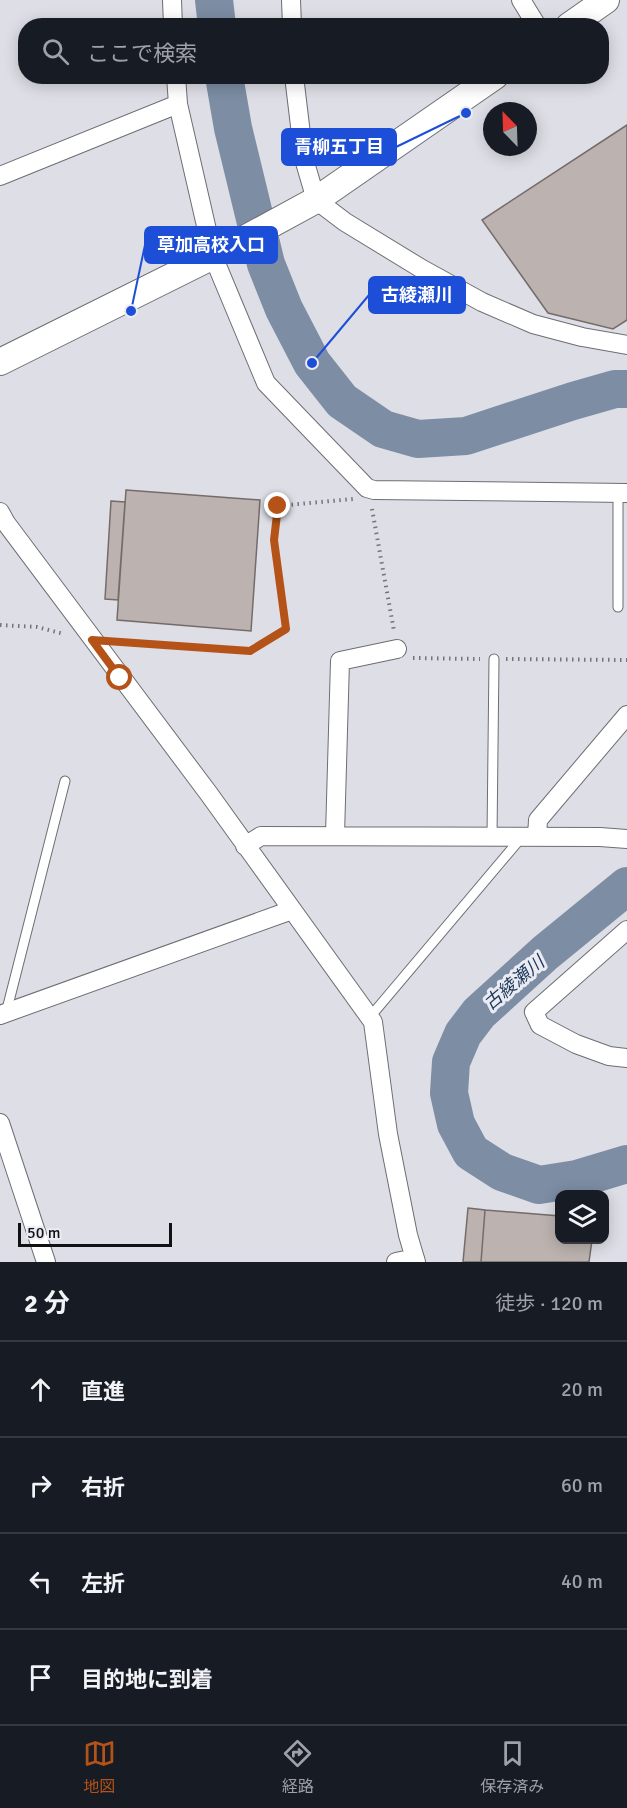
<!DOCTYPE html>
<html lang="ja">
<meta charset="utf-8">
<style>
:root{--surface:#171b24;--page:#20242c;--text:#f1f3f6;--muted:#9ea1a6;--line:#363941;--accent:#b45217}
body{margin:0;font-family:Signika,"Noto Sans JP",sans-serif;background:var(--page);color:var(--text)}
.controls{position:absolute;right:18px;bottom:18px;display:grid;overflow:hidden;border-radius:12px;box-shadow:0 3px 15px #0003}
.controls button{width:54px;height:54px;display:grid;place-items:center;padding:0;border:0;border-bottom:2px solid var(--line);background:var(--surface);color:var(--text);font:30px sans-serif}
.compass{position:absolute;left:483px;top:102px;width:54px;height:54px;border-radius:50%;background:var(--surface);box-shadow:0 3px 15px #0003;rotate:337deg}
.scale{position:absolute;left:18px;bottom:15px;width:154px;box-sizing:border-box;padding-left:6px;border:3px solid #111114;border-top:0;font-size:16px;line-height:21px;white-space:nowrap;color:#111114;-webkit-text-stroke:4px #ebebf3;paint-order:stroke}
.stop{position:absolute;width:18px;height:18px;margin:-14px;border:4px solid #b45217;border-radius:50%;background:#fff}
.stop.end{background:#b45217;border-color:#fff;box-shadow:0 2px 6px #0008}
.list{margin:0;padding:0;list-style:none}
h2{display:flex;justify-content:space-between;align-items:center;height:78px;margin:0;padding:0 24px;font-size:26px}
h2 small{font-size:20px;font-weight:400;color:var(--muted)}
.list li{display:grid;grid-template-columns:39px 1fr auto;gap:18px;align-items:center;box-sizing:border-box;height:96px;padding:0 24px;border-top:2px solid var(--line)}
.list b{display:block;font-size:22px;white-space:nowrap}
.list em{font-size:20px;font-style:normal;color:var(--muted)}
.icon{flex:none;width:33px;height:33px;fill:none;stroke:currentColor;stroke-width:2;stroke-linecap:round;stroke-linejoin:round}
.map{position:relative;flex:none;width:627px;height:1262px;overflow:hidden}
.search{position:absolute;background:var(--surface);box-shadow:0 3px 15px #0003;left:18px;right:18px;top:18px;height:66px;display:flex;align-items:center;gap:15px;box-sizing:border-box;padding:0 21px;border-radius:24px;color:var(--muted);font-size:22px}
.sheet{height:462px;background:var(--surface)}
nav{display:flex;justify-content:space-around;align-items:center;box-sizing:border-box;height:84px;border-top:2px solid var(--line);background:var(--surface);font-size:16px;color:var(--muted)}
nav a{display:grid;justify-items:center;gap:3px}
nav .on{color:var(--accent)}
.map>svg:first-child{display:block}
.lines{fill:none;stroke-linecap:round;stroke-linejoin:round}
.river{stroke:#7c8da4;stroke-width:38}
.building{fill:#bcb3b0;stroke:#756c6a;stroke-width:1.5}
.lane-casing{stroke:#6d6d74;stroke-width:11}
.street-casing{stroke:#6d6d74;stroke-width:20}
.secondary-casing{stroke:#6d6d74;stroke-width:28}
.path{stroke:#747479;stroke-width:4;stroke-dasharray:1.5 4.5;stroke-linecap:butt}
.lane{stroke:#fff;stroke-width:9}
.street{stroke:#fff;stroke-width:18}
.secondary{stroke:#fff;stroke-width:26}
.route{stroke:#b45217;stroke-width:8}
.labels{text-anchor:middle;dominant-baseline:central;stroke-width:6;stroke-linejoin:round;paint-order:stroke}
.water-label{font-size:18px;font-style:italic;fill:#1d375a;stroke:#ebebf3}
.leader{fill:none;stroke:#1d4ed8;stroke-width:2}
.callout-dot{fill:#1d4ed8;stroke:#ebebf3;stroke-width:2}
.callout{fill:#1d4ed8;stroke:#1d4ed8;stroke-width:2}
.callout-label{font-size:18px;text-anchor:middle;font-weight:bold;fill:#fff}
</style>
<div class="map">
<svg width="627" height="1262" viewBox="0 0 627 1262">
<rect width="100%" height="100%" fill="#dedee6"/>
<g class="lines">
<!-- river -->
<path class="river" d="M214 0 217 26
M224 76 233 128 266 264 284 309 312 363 342 401 383 429 418 439 466 436 573 401 615 389H627
M627 886 545 953 479 1013 463 1034 451 1062 449 1093 456 1124 471 1152 502 1172 539 1185 577 1179 627 1164"/>
</g>
<!-- building -->
<path class="building" d="M627 125V320L613 329 548 313 482 220Z
M126 490 260 500 251 631 117 620Z
M111 501 125 502 118 600 105 599Z
M468 1208 485 1210 481 1262H463Z
M485 1210 560 1216V1240H592L589 1262H481Z"/>
<g class="lines">
<defs>
<path id="lane" d="M618 607V494
M492 837 494 659
M6 1013 65 781
M370 1017 521 838"/>
<path id="street" d="M172 0 173 26
M291 0 292 26
M521 0 537 26
M176 76 178 104 213 256 266 383 367 488 374 490 627 493
M294 76 304 159 316 200 345 222 422 269 482 302 533 324 582 337 627 345
M0 176 178 104
M0 512 6 523 209 794 373 1022 388 1134 408 1235 416 1262
M335 835 340 661 397 649
M537 837 538 820 627 715
M245 846 261 836 600 837 627 839
M627 930 534 1012 540 1025 576 1044 609 1056 627 1058
M0 1015 292 910
M0 1123 46 1262
M396 1262 415 1258"/>
<path id="secondary" d="M569 26 606 0
M0 362 213 256 316 200 495 76"/>
</defs>
<!-- lane casing -->
<use href="#lane" class="lane-casing"/>
<!-- street casing -->
<use href="#street" class="street-casing"/>
<!-- secondary casing -->
<use href="#secondary" class="secondary-casing"/>
<!-- path -->
<path class="path" d="M372 509 394 631
M0 625 37 627 64 634
M119 642 250 651 286 629 274 540 277 506 353 499
M413 658 480 659
M506 659 627 660"/>
<!-- lane -->
<use href="#lane" class="lane"/>
<!-- street -->
<use href="#street" class="street"/>
<!-- secondary -->
<use href="#secondary" class="secondary"/>
</g>
<g class="lines">
<!-- route -->
<path class="route" d="M120 678 92 640 250 651 286 629 274 540 278 506"/>
</g>
<g class="labels">
<!-- water labels -->
<g class="water-label">
<text transform="translate(514 983) rotate(-40)">古綾瀬川</text>
</g>
</g>
<!-- callouts -->
<path class="leader" d="M466 113L396 147M131 311L145 245M312 363L369 295"/>
<g class="callout-dot">
<circle cx="466" cy="113" r="6"/>
<circle cx="131" cy="311" r="6"/>
<circle cx="312" cy="363" r="6"/>
</g>
<g class="callout">
<rect x="282" y="129" width="114" height="36" rx="6"/>
<rect x="145" y="227" width="132" height="36" rx="6"/>
<rect x="369" y="277" width="96" height="36" rx="6"/>
</g>
<g class="callout-label">
<text x="339" y="153">青柳五丁目</text>
<text x="211" y="251">草加高校入口</text>
<text x="417" y="301">古綾瀬川</text>
</g>
</svg>
<div class="controls">
<button><svg class="icon" aria-label="layers" viewBox="0 0 24 24"><path d="M12 4l9 5-9 5-9-5zM3 14l9 5 9-5"/></svg></button>
</div>
<svg class="compass" viewBox="-18 -18 36 36"><path d="M0-13l5 13h-10z" fill="#e53935"/><path d="M0 13l5-13h-10z" fill="#9ea1a6"/></svg>
<div class="scale">50 m</div>
<div class="stop" style="left:120px;top:678px"></div>
<div class="stop end" style="left:278px;top:506px"></div>
<div class="search"><svg class="icon" aria-label="search" viewBox="0 0 24 24"><circle cx="10" cy="10" r="6"/><path d="M15 15l6 6"/></svg>ここで検索</div>
</div>
<section class="sheet">
<h2>2 分<small>徒歩 · 120 m</small></h2>
<ul class="list">
<li><svg class="icon" aria-label="ahead" viewBox="0 0 24 24"><path d="M12 20V5M6 11l6-6 6 6"/></svg><div><b>直進</b></div><em>20 m</em></li>
<li><svg class="icon" aria-label="right" viewBox="0 0 24 24"><path d="M7 20v-9h11M14 6l5 5-5 5"/></svg><div><b>右折</b></div><em>60 m</em></li>
<li><svg class="icon" aria-label="left" viewBox="0 0 24 24"><path d="M17 20v-9H6M10 6l-5 5 5 5"/></svg><div><b>左折</b></div><em>40 m</em></li>
<li><svg class="icon" aria-label="arrive" viewBox="0 0 24 24"><path d="M6 21V4h12l-3 4 3 4H6"/></svg><div><b>目的地に到着</b></div></li>
</ul>
</section>
<nav>
<a class="on"><svg class="icon" aria-label="map" viewBox="0 0 24 24"><path d="M3 6l6-2 6 2 6-2v14l-6 2-6-2-6 2zM9 4v14M15 6v14"/></svg>地図</a>
<a><svg class="icon" aria-label="directions" viewBox="0 0 24 24"><path d="M12 3l9 9-9 9-9-9zM9 14v-3h6M13 9l2 2-2 2"/></svg>経路</a>
<a><svg class="icon" aria-label="saved" viewBox="0 0 24 24"><path d="M7 4h10v16l-5-4-5 4z"/></svg>保存済み</a>
</nav>
